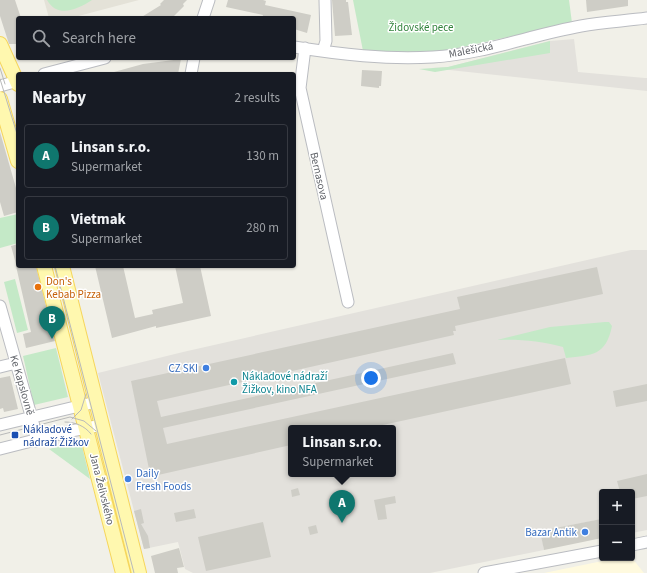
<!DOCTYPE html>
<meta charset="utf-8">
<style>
:root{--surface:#171b24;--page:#242831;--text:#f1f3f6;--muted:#9ea1a6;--line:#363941;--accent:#0f766e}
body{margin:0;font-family:"Source Sans 3",sans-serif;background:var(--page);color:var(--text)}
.controls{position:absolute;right:12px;bottom:12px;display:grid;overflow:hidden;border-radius:4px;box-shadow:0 1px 3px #0004}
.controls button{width:36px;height:36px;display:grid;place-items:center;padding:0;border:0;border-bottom:1px solid var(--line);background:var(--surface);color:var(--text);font:20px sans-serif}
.you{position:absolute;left:371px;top:378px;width:14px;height:14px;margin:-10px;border:3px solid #fff;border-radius:50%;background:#1a73e8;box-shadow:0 0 0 6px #1a73e833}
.badge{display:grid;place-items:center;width:26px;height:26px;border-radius:50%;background:var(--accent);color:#fff;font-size:13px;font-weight:700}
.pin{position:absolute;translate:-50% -33px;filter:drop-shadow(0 1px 2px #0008)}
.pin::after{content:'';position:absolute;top:21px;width:14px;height:12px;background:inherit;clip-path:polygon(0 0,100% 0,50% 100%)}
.popup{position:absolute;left:288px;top:425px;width:108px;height:52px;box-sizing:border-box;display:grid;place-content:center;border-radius:4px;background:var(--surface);filter:drop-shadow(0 1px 3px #0005);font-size:13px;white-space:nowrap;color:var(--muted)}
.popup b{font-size:15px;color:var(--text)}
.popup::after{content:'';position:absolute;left:50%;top:100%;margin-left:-8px;border:8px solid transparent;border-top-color:var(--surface)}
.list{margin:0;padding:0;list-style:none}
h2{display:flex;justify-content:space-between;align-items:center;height:52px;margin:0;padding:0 16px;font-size:17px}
h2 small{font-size:13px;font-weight:400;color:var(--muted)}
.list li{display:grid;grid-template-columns:26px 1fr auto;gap:12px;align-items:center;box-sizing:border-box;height:64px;margin:0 8px 8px;padding:0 8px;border:1px solid var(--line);border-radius:4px}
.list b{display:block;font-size:15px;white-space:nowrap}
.list p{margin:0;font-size:13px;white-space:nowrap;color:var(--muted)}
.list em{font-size:13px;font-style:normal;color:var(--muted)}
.icon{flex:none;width:22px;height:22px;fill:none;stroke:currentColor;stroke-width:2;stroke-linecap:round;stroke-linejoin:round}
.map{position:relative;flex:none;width:647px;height:573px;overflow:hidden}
.search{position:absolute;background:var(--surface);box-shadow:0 1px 3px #0004;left:16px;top:16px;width:280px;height:44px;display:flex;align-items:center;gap:10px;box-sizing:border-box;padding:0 14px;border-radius:4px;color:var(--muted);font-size:15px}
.panel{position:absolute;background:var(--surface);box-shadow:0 1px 3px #0004;left:16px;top:72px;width:280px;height:196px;border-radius:4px}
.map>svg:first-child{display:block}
.commercial{fill:#fffadf}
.industrial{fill:#e3e1dc;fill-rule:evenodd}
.education{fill:#e4e2d8}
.green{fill:#c4e9c7}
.building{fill:#cecdc6}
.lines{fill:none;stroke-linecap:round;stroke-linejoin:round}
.minor-casing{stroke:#babcc1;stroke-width:13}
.major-casing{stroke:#f6d65c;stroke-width:16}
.minor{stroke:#fff;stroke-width:11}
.major{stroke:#fff8af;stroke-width:14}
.tram{stroke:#b8b9b9;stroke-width:1}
.food-dot{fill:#e8710a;stroke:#fff;stroke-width:1.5}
.shop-dot{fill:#3f7fe0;stroke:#fff;stroke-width:1.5}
.culture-dot{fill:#0f9aa8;stroke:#fff;stroke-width:1.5}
.transit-dot{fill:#1a4fb4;stroke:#fff;stroke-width:1.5}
.labels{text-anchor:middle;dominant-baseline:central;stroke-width:3;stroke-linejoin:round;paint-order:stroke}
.park-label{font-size:11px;fill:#32833c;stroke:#fff}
.street-label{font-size:11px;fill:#5f6268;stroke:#fff}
.food-label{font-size:11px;fill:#c56008;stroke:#fff;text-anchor:start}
.shop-label{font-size:11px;fill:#366cbe;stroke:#fff;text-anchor:end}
.culture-label{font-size:11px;fill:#0d838f;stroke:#fff;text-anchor:start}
.transit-label{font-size:11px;fill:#164399;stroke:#fff;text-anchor:start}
</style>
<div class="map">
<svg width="647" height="573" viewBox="0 0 647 573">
<rect width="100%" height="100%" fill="#f1f0e8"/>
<!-- commercial -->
<path class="commercial" d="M617 558H632L644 573H544Z"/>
<!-- industrial -->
<path class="industrial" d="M574 39 578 72 645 78H647V91L431 68 448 67 550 41Z
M631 250H647V530L632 533V492H602V519L541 531 544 550 430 573H193L185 569 178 542 144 549 98 373 183 352ZM291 428H393V474H291Z"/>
<!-- education -->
<path class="education" d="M44 0H139L71 18H49Z"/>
<!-- green -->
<path class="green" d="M47 0H92C78 9 58 19 47 0Z
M353 0H569L572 23 453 49 417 54 363 51Z
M550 41V53L435 72 419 69 448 67Z
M18 214V243L0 248V218Z
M15 279 28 330 17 333 4 282Z
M605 322H609L612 326C606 356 592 355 566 358L563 347C541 341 520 339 497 340L550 327Z
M56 348 68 397 34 405 23 356Z
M79 441 81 442 90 479 49 449Z"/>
<!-- building -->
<path class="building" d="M0 0H15L21 18H18V44H9L0 16Z
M164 0H187L183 4 184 6 172 18H140L161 5 160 4Z
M228 0H263L266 1 265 5 311 15 307 33 294 29V18H262L263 15 226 7Z
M332 0H346V2H348L352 35 335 36Z
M586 0H628V6L587 12Z
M181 59 178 74H114V72L143 64Z
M362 70 382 71 381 86H379V88L361 86Z
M0 132 18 195V212L4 216 0 202Z
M18 244V264H16L11 246Z
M16 266H36L55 341 26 348 23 334 31 332Z
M95 266H123L135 318 153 314 152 310 183 303 175 266H200L211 316 156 328V326L112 338Z
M597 267 603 294 455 326 456 331H453L454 335 157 401 161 417 453 353 456 364 163 428 167 444 565 358 571 384 369 428H291V445L158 475V473L150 474 131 381 460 309 457 297Z
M10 376 18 409 4 412 3 408 0 409V378Z
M647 384V401L616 407 613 391Z
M647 474V496L632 499V492H620L617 481Z
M298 488 300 495 292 497 291 490Z
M395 496 396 503 385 505 387 519 378 520 374 500Z
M141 509 144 523 141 524 148 536 150 548 144 549 134 511Z
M194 509 196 518 176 522 174 513Z
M601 519 602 538 544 550 540 531Z
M263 522 271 557 206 571 198 537Z
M316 525 318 533 310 535 308 527Z
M179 548 184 567 177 568 178 573H155L151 556Z"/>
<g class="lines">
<defs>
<path id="minor" d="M203 18 209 0
M294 47C339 54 387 60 433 57 483 54 531 35 581 26 603 22 625 21 647 18
M305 48 300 88 348 302
M323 51 326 41 325 0
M44 74 105 58
M191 74 194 58
M0 86 18 81
M0 306 34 426 36 441
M0 367 16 363
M0 425 96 402
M0 449 71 431 102 425
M632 545 647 542
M484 573 602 551"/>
<path id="major" d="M0 44 18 84
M0 99 18 161
M44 266 123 573
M62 266 139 573"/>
</defs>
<!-- minor casing -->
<use href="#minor" class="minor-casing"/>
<!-- major casing -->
<use href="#major" class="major-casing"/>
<!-- minor -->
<use href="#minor" class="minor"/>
<!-- major -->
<use href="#major" class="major"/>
<!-- tram -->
<path class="tram" d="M0 68 5 84
M0 79 18 137
M55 266 134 573
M72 419 81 410 86 394
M65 422C75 422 85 426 91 434
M0 435 70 417 84 421 96 431"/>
</g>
<!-- markers -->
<circle class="food-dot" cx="38" cy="287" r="4"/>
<g class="shop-dot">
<circle cx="206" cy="368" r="4"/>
<circle cx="128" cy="479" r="4"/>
<circle cx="585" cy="532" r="4"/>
</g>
<circle class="culture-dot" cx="234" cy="382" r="4"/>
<rect class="transit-dot" x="11" y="431" width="8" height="8" rx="2"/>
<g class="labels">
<!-- park labels -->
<g class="park-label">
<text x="421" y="27">Židovské pece</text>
</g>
<!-- street labels -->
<g class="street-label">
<text transform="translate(471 50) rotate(-11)">Malešická</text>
<text transform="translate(319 176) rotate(77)">Bernasova</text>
<text transform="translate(22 385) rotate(74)">Ke Kapslovně</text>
<text transform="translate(102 489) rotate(76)">Jana Želivského</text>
</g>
<!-- food labels -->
<g class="food-label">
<text x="46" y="281">Don's<tspan x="46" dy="13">Kebab Pizza</tspan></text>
</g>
<!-- shop labels -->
<g class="shop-label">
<text x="198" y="368">CZ SKI</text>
<text x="136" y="473" text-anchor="start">Daily<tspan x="136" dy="13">Fresh Foods</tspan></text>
<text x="577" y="532">Bazar Antik</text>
</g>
<!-- culture labels -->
<g class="culture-label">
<text x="242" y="376">Nákladové nádraží<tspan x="242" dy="13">Žižkov, kino NFA</tspan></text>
</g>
<!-- transit labels -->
<g class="transit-label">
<text x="23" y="429">Nákladové<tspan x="23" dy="13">nádraží Žižkov</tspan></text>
</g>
</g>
</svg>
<div class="controls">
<button>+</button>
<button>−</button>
</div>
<div class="you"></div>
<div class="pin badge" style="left:342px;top:523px">A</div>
<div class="popup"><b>Linsan s.r.o.</b>Supermarket</div>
<div class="pin badge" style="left:52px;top:339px">B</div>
<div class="search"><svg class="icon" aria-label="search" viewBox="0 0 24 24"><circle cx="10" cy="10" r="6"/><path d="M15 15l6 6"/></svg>Search here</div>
<section class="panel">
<h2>Nearby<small>2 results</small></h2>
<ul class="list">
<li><span class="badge">A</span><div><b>Linsan s.r.o.</b><p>Supermarket</p></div><em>130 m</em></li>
<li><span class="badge">B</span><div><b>Vietmak</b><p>Supermarket</p></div><em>280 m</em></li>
</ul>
</section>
</div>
